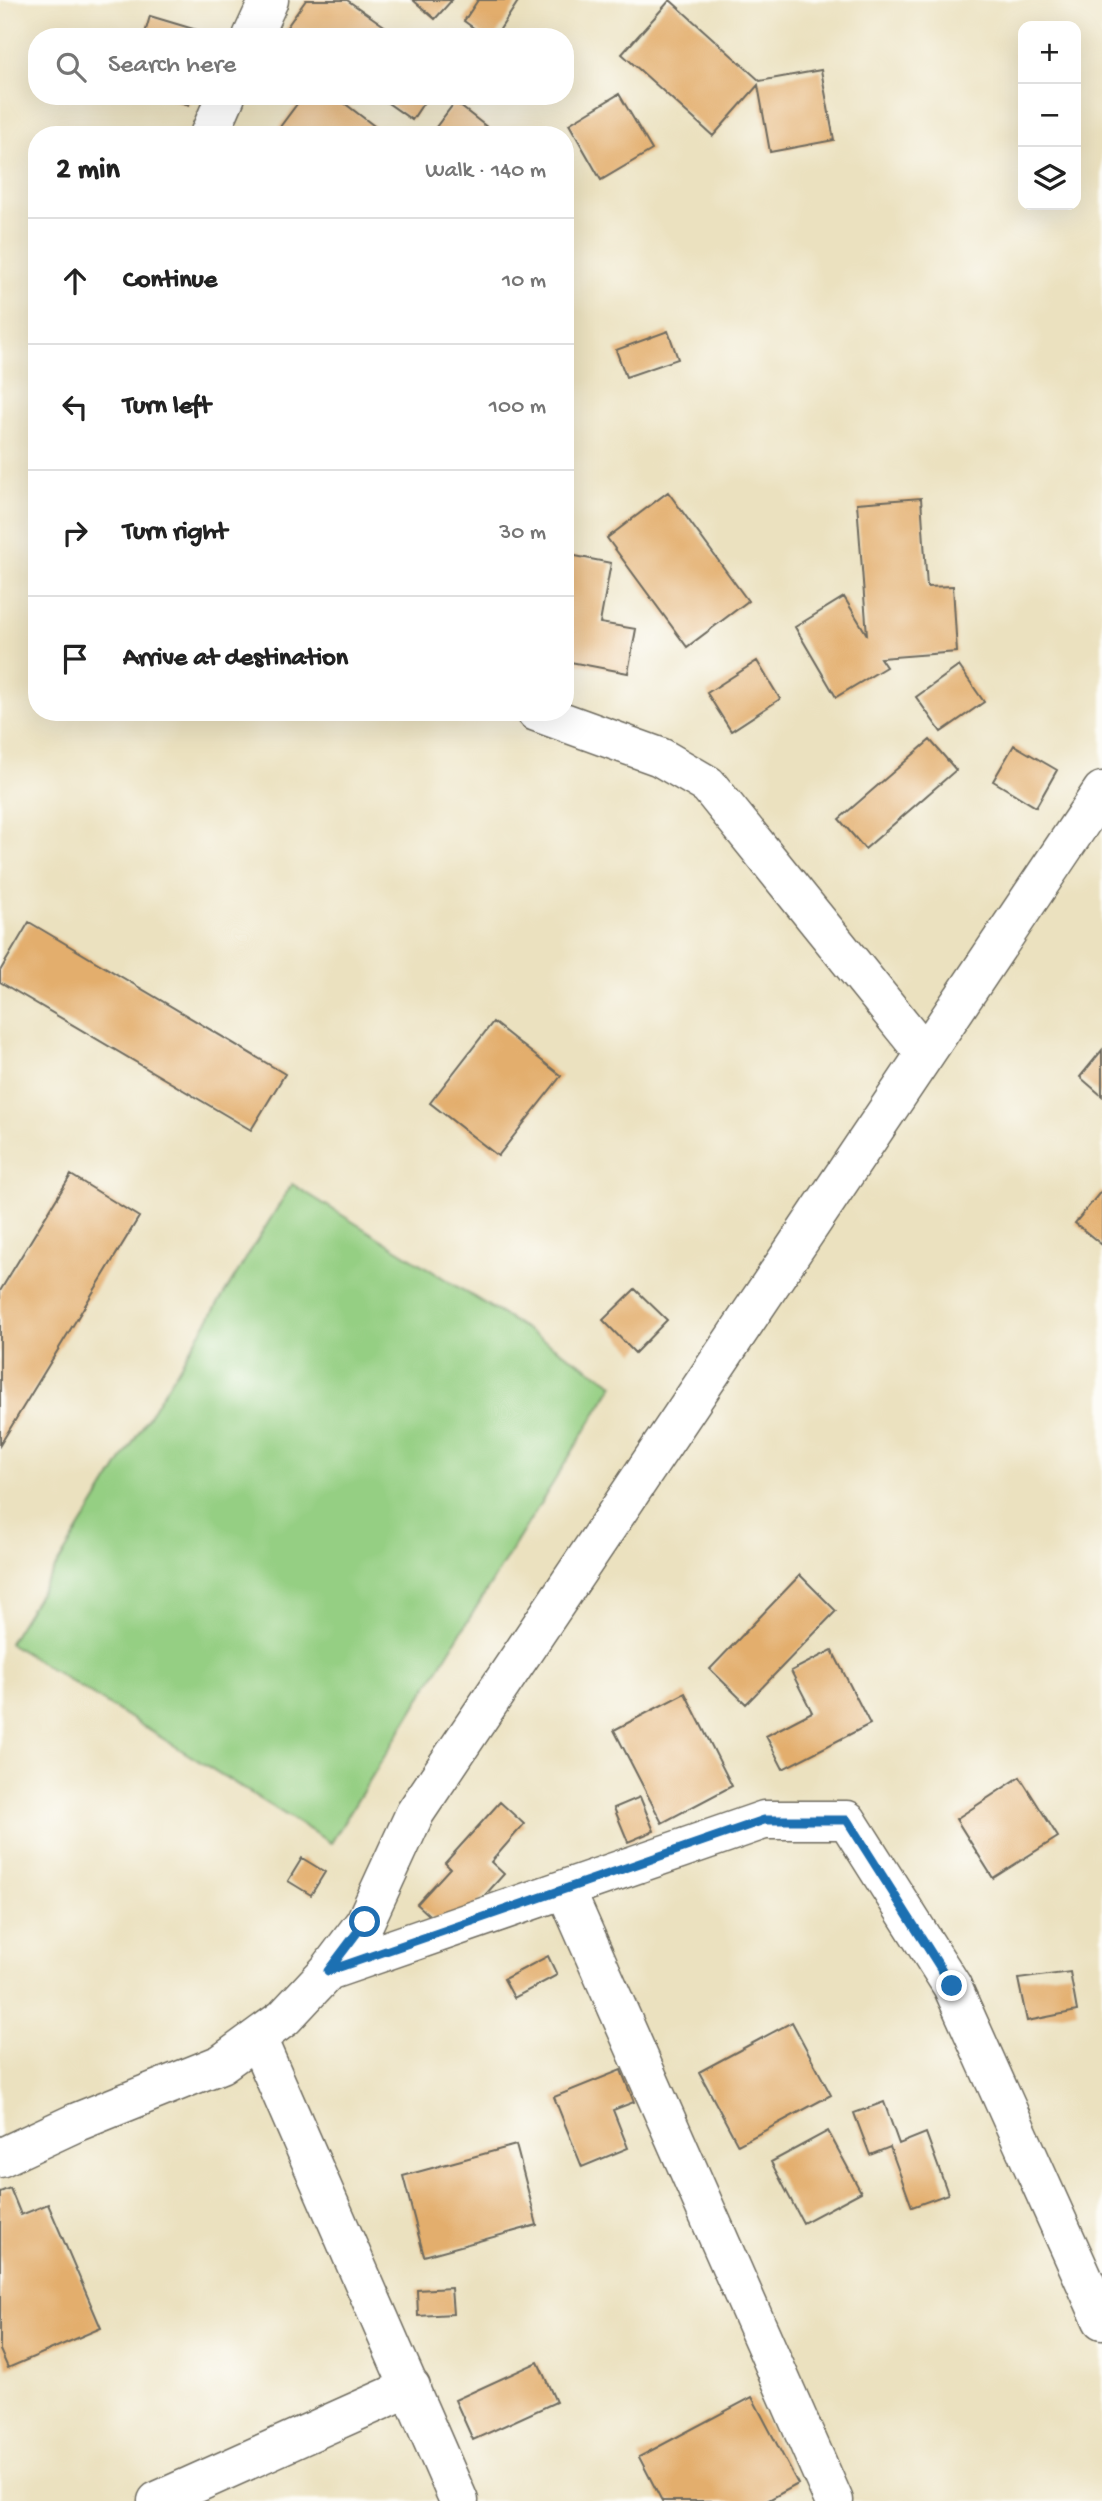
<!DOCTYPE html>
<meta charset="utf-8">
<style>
:root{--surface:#fff;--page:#f6f6f6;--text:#222;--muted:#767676;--line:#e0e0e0}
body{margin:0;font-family:"Gochi Hand",sans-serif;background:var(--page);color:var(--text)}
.controls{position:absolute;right:21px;top:21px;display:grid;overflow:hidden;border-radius:14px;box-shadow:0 7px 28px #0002}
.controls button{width:63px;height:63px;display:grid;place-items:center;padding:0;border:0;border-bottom:2px solid var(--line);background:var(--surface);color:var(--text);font:35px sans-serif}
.stop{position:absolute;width:21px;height:21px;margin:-16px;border:5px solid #1f6fb2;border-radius:50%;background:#fff}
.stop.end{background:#1f6fb2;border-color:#fff;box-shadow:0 2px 7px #0008}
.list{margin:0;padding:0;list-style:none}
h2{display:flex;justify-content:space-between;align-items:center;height:91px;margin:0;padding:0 28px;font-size:30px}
h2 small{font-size:23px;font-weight:400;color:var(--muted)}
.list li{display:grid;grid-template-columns:46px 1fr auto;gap:21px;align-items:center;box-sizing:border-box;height:126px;padding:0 28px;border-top:2px solid var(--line)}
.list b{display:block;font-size:26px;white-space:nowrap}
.list em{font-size:23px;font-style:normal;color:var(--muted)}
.icon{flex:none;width:38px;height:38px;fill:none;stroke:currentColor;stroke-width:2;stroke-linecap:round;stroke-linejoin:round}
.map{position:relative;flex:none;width:1102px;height:2501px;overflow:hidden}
.search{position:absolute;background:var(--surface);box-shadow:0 7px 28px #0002;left:28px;top:28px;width:546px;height:77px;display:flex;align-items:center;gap:18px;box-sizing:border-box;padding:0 24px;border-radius:28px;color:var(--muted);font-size:26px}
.panel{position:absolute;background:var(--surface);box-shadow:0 7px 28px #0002;left:28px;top:126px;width:546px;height:595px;border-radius:28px}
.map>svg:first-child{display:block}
.green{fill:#95cf83;stroke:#607d57;stroke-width:2}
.building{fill:#e3ae6d}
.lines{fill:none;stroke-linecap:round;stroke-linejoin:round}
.street-casing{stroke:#6e6b5f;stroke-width:41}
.street{stroke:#fff;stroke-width:38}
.route{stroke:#1f6fb2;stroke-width:9}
</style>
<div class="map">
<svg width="1102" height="2501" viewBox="0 0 1102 2501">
<rect width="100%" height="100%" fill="#fdfcf7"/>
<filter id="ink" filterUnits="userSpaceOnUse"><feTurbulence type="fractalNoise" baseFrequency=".0143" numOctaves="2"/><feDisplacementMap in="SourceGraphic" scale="14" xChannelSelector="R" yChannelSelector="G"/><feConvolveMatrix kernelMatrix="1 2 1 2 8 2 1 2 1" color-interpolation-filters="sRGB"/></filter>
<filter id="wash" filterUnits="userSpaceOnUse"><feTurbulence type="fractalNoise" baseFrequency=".00686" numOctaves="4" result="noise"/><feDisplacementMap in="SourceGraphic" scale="28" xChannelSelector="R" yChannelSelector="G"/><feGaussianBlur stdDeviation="1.57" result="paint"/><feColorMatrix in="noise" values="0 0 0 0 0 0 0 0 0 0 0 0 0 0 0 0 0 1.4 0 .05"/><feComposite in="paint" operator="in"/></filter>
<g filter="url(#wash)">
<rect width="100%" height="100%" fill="#ebe1bf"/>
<!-- green -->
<path class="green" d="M292 1184 614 1384 331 1843 9 1643Z"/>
<g id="blocks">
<!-- building -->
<path class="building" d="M306 0H347L400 37H292L284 31Z
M413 0H452L435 19Z
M478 0H519L495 37H486L464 21Z
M670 0 760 81 821 70 834 140 770 152 758 85 713 136 622 54Z
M150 16 210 34 209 37H144Z
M619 94 652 150 601 180 569 124Z
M162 96H191L189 105Z
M303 96H335L386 135H274Z
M378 96H428L412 120Z
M455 102 497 135H430Z
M668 331 678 359 626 377 616 350Z
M668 492 748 601 687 647 607 538Z
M921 498 927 587 953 586 957 652 880 658 886 667 836 697 795 627 844 597 867 635 857 503Z
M565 554 611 563 600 623 636 629 628 673 565 661Z
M757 661 780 699 731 731 707 693Z
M959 666 984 702 941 732 916 697Z
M930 740 956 770 865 849 839 819Z
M1014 745 1057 770 1036 807 993 781Z
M29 922 285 1074 251 1130 0 982V971Z
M493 1022 561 1076 498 1156 430 1103Z
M1102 1050V1096L1080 1077Z
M71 1175 139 1217 0 1445V1291Z
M1102 1190V1245L1075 1223Z
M635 1289 667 1320 635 1353 603 1320Z
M800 1575 836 1611 746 1704 710 1669Z
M832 1650 870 1724 783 1769 766 1736 812 1712 791 1671Z
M685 1693 732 1786 662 1823 614 1730Z
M1020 1777 1058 1837 993 1878 956 1819Z
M640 1797 654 1831 628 1842 614 1808Z
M500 1802 524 1824 491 1862 504 1874 450 1934 417 1904 450 1868 445 1863Z
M302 1858 325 1872 311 1895 288 1881Z
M548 1956 557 1975 514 1998 504 1979Z
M1070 1972 1077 2011 1027 2021 1018 1979Z
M792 2022 831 2095 738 2145 699 2072Z
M621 2070 634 2102 613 2110 628 2148 582 2167 554 2097Z
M884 2102 899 2144 926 2133 948 2194 912 2207 890 2147 870 2155 854 2113Z
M828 2131 861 2192 803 2223 771 2162Z
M516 2145 537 2225 424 2256 403 2176Z
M10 2188 21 2215 48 2204 101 2328 8 2368 0 2350V2192Z
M451 2288 453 2314 418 2316 417 2290Z
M538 2362 556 2402 473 2440 455 2400Z
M752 2397 798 2484 767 2501H662L639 2457Z"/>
</g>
</g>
<g filter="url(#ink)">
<use href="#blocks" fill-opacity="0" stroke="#6e6b5f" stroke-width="2"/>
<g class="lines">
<defs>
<path id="street" d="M252 37 269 0
M209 135 226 96
M536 712 660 757 708 785 925 1054
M565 1889 834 2501
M328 1971 764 1820H847L952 1986 1102 2320
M257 2038 459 2501
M0 2158 77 2122 221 2064 284 2018 328 1971 365 1922 415 1813 1102 791
M157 2501 411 2387"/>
</defs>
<!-- street casing -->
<use href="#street" class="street-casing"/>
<!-- street -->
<use href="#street" class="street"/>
</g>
</g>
<g class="lines" filter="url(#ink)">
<!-- route -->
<path class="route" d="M365 1922 328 1971 764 1820H847L952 1986"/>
</g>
</svg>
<div class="controls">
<button>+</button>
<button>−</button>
<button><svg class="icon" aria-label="layers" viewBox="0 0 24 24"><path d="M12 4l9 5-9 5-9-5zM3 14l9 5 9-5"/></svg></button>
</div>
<div class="stop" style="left:365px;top:1922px"></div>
<div class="stop end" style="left:952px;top:1986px"></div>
<div class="search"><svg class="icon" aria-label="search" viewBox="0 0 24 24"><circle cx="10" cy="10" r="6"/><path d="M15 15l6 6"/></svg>Search here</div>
<section class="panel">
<h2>2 min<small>Walk · 140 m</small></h2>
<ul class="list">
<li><svg class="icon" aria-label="ahead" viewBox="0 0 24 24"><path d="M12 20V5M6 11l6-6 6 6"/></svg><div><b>Continue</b></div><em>10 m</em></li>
<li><svg class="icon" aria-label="left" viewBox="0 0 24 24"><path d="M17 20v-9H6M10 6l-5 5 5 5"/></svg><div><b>Turn left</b></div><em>100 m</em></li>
<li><svg class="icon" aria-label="right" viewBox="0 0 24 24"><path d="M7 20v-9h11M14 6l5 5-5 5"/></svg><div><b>Turn right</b></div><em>30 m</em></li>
<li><svg class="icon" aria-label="arrive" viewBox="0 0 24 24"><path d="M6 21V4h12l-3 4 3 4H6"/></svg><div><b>Arrive at destination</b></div></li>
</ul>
</section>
</div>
